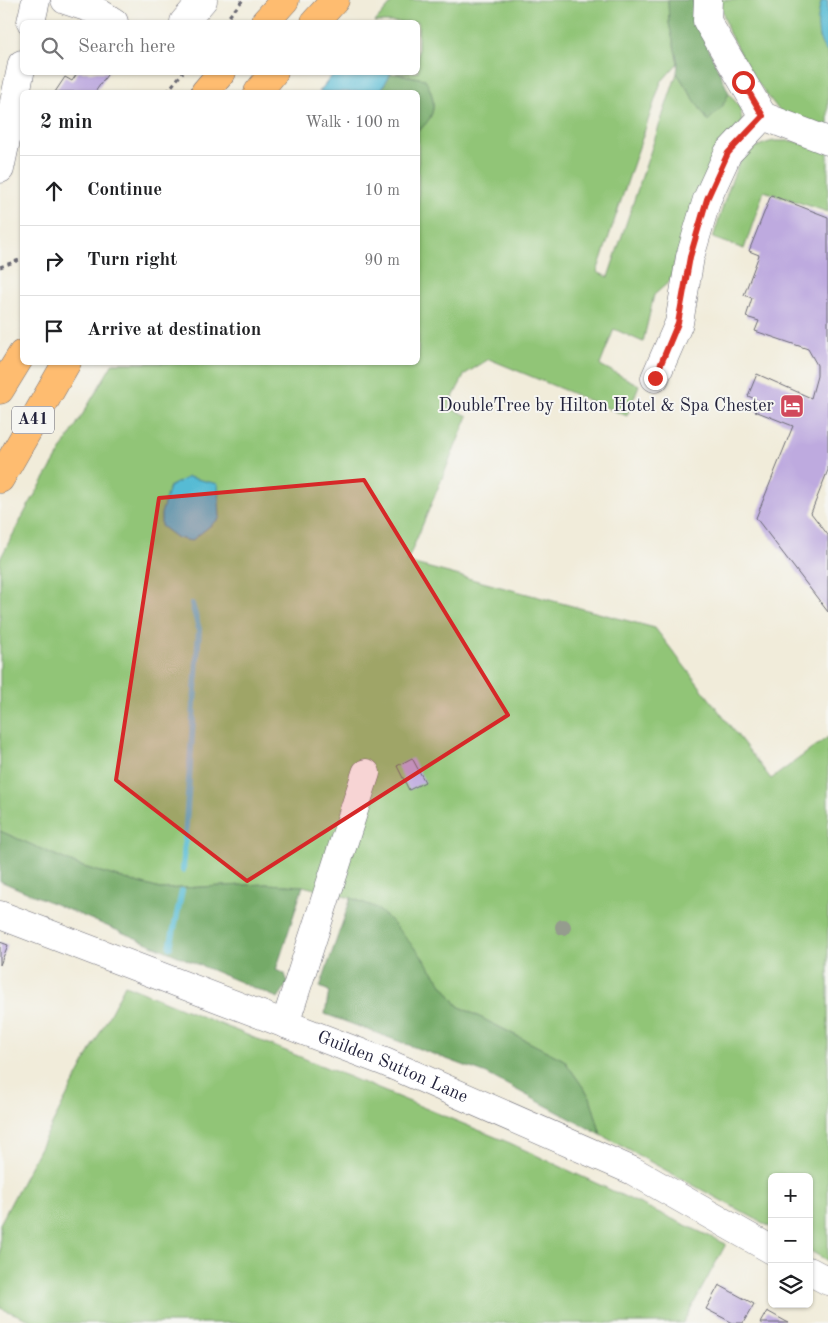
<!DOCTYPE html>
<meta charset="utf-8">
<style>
:root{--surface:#fff;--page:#f6f6f6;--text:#202124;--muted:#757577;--line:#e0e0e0}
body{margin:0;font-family:"Old Standard TT",serif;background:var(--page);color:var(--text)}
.controls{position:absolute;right:15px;bottom:15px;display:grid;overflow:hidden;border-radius:8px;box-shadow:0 1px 4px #0004}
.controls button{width:45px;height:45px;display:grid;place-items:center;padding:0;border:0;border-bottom:1px solid var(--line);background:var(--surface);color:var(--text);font:25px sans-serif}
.stop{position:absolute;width:15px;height:15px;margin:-11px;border:4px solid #d93025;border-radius:50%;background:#fff}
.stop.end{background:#d93025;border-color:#fff;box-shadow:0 1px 5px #0008}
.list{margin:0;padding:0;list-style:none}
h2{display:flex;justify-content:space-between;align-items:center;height:65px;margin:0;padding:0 20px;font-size:21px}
h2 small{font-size:16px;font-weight:400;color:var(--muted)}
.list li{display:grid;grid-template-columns:32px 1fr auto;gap:15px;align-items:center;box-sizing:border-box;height:70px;padding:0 20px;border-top:1px solid var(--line)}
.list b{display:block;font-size:19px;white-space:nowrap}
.list em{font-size:16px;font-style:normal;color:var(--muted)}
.icon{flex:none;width:28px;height:28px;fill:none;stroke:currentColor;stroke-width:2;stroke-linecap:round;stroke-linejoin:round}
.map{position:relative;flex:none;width:828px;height:1323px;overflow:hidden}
.search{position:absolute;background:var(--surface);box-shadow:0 1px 4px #0004;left:20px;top:20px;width:400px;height:55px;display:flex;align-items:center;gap:12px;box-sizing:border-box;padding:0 18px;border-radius:8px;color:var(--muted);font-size:19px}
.panel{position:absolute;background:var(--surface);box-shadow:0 1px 4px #0004;left:20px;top:90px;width:400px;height:275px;border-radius:8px}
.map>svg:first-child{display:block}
.green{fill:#91c577;stroke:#5a7459}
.forest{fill:#74aa68;stroke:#4b6652}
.water{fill:#56bbd4;stroke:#3c6e88}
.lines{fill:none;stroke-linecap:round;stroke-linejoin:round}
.stream{stroke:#56bbd4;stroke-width:6}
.building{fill:#beaadf}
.minor-casing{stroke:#6a6973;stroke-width:29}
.highway-casing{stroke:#6a6973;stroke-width:29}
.path{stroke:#6a6973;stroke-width:3;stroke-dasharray:4 4;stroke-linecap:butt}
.minor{stroke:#fff;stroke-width:28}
.highway{stroke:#febc70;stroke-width:28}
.tree{fill:#959c8e}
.route{stroke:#d93025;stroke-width:6}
.marked{fill:#d62828;fill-opacity:0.2;stroke:#d62828;stroke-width:4;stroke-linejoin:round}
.labels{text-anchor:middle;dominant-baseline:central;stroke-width:4;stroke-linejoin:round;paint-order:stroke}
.shield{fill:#f6f6f2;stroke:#626272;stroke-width:1}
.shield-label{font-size:16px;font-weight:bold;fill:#22223b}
.poi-label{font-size:18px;fill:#22223b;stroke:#f6f6f2;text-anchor:end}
.street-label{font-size:18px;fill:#22223b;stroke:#f6f6f2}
</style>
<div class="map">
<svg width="828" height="1323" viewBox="0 0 828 1323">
<rect width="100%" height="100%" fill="#f6f6f2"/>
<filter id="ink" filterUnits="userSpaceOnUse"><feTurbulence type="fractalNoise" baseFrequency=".02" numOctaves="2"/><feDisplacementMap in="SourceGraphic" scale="10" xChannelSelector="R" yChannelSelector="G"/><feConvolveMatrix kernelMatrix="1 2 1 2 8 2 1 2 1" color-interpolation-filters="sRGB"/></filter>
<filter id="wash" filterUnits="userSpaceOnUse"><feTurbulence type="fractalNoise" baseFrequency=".0096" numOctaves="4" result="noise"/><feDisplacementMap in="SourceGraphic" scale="20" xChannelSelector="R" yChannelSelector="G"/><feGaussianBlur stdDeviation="1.12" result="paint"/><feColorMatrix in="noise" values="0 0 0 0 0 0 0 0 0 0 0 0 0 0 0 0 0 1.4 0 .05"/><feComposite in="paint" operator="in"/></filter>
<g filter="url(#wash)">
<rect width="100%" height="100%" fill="#f1ecda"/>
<!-- green -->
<path class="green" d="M394 0H668L669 23 678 63 661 82 597 272 608 277 677 73 692 97 722 107 729 93 740 108 742 121 676 257 670 281 654 295 643 342 614 329 600 365 639 385 627 416 489 359 465 374 448 407 468 416 407 562 655 628 771 779 828 737V1261L809 1250V1177H772V1228L601 1135 590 1097 564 1060 458 1006 419 953 375 907 351 898 303 886 266 884 160 889 80 866 0 831V559L27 508 113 363 418 362V131C438 115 436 100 425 79L396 73 418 72V22H375Z
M719 0H828V131L781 113 754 78 729 33Z
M774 141H794L828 151V212L764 191 744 249 713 238C719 220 732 174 741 160 750 149 760 144 774 141Z
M125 985 510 1143 726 1244 683 1323H38L0 1308V1224Z"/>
<!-- forest -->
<path class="forest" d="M668 0H693L701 32 729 93 722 107 708 121 677 73 678 63 669 23Z
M391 73 425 79C436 100 438 115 418 131V92H380Z
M0 831 80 866 160 889 266 884 303 886 276 970 285 974 288 983 278 998 0 881Z
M351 898 375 907 389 919 419 953 458 1006 564 1060 590 1097 601 1135 487 1074 325 1014 329 991 320 987Z"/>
<!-- water -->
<path class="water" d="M822 0H828V53C815 40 816 17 822 0Z
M334 73V72L391 73 380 92H319Z
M188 477 218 484 220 518 191 541 177 538 161 526V514L169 487Z"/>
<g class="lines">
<!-- stream -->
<path class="stream" d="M183 870 199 629 192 604
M170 947 182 891"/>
</g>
<g id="blocks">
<!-- building -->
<path class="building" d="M78 72H109L95 92H55L65 77 72 81Z
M771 195 828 217V470L811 513 828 535V612L756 518 793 426 755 411 759 401 748 396 757 374 811 398 817 376V365L808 349 755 331 759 321 746 317 752 298 744 295 759 255 749 251Z
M412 758 425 782 409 790 397 766Z
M0 942 8 945 0 965Z
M719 1285 754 1304 743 1323H733L706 1309Z
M767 1311 785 1321 789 1323H760Z"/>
</g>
</g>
<g filter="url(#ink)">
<use href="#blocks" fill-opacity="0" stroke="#6a6973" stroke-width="1"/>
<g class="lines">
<defs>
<g id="minor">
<path d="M65 0 95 10 114 22"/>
<path d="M708 0 707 21 763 116 828 141"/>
<path d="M31 22 36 0"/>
<path d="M184 22 203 0"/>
<path d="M0 169 22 64"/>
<path d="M655 378 679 323 690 257 707 199 728 153 763 116"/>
<path id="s1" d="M0 915 385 1062 633 1171 772 1250"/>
<path d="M285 1024 366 773"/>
<path d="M809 1271 828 1281"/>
</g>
<path id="highway" d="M265 22 285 0
M315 22 335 0
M205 92 222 72
M258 92 274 72
M0 390 22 354
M0 479 67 362"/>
</defs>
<!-- minor casing -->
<use href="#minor" class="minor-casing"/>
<!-- highway casing -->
<use href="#highway" class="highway-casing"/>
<!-- path -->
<path class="path" d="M224 22 243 0
M167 92 183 72
M0 267 22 259"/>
<!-- minor -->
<use href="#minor" class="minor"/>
<!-- highway -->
<use href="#highway" class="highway"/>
</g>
<!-- trees -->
<circle class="tree" cx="563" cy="927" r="8"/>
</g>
<g class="lines" filter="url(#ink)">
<!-- route -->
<path class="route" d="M655 378 678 323 690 257 707 199 728 153 763 116 743 82"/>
</g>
<!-- marked area -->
<path class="marked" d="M364 480 508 715 247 881 116 780 159 498Z"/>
<!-- icons -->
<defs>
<symbol id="hotel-square" viewBox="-11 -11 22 22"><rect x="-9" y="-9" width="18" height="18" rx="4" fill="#d1495b" stroke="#f6f6f2"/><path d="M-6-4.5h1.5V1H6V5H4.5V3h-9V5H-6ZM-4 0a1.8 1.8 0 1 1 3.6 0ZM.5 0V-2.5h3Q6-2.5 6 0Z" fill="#fff"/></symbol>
</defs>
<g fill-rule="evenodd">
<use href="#hotel-square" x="778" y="392" width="28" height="28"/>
</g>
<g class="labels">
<!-- shield labels -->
<rect class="shield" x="12" y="406.5" width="42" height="27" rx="4"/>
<g class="shield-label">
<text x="33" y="420">A41</text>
</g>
<!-- poi labels -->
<g class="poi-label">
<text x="774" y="406">DoubleTree by Hilton Hotel &amp; Spa Chester</text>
</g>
<!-- street labels -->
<g class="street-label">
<text stroke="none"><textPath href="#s1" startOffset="421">Guilden Sutton Lane</textPath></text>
</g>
</g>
</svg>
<div class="controls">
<button>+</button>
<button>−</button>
<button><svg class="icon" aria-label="layers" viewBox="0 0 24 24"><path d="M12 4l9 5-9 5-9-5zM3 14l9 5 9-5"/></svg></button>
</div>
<div class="stop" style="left:743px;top:82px"></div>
<div class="stop end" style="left:655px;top:378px"></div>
<div class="search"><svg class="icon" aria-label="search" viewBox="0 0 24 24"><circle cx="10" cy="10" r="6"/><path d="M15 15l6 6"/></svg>Search here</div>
<section class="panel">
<h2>2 min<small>Walk · 100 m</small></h2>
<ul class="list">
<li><svg class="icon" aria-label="ahead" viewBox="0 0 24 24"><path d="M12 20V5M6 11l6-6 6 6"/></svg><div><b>Continue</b></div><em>10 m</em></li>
<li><svg class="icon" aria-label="right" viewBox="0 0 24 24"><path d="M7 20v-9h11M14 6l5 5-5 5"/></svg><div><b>Turn right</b></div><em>90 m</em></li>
<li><svg class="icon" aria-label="arrive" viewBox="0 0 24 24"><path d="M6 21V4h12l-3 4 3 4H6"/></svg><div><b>Arrive at destination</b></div></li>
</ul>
</section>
</div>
